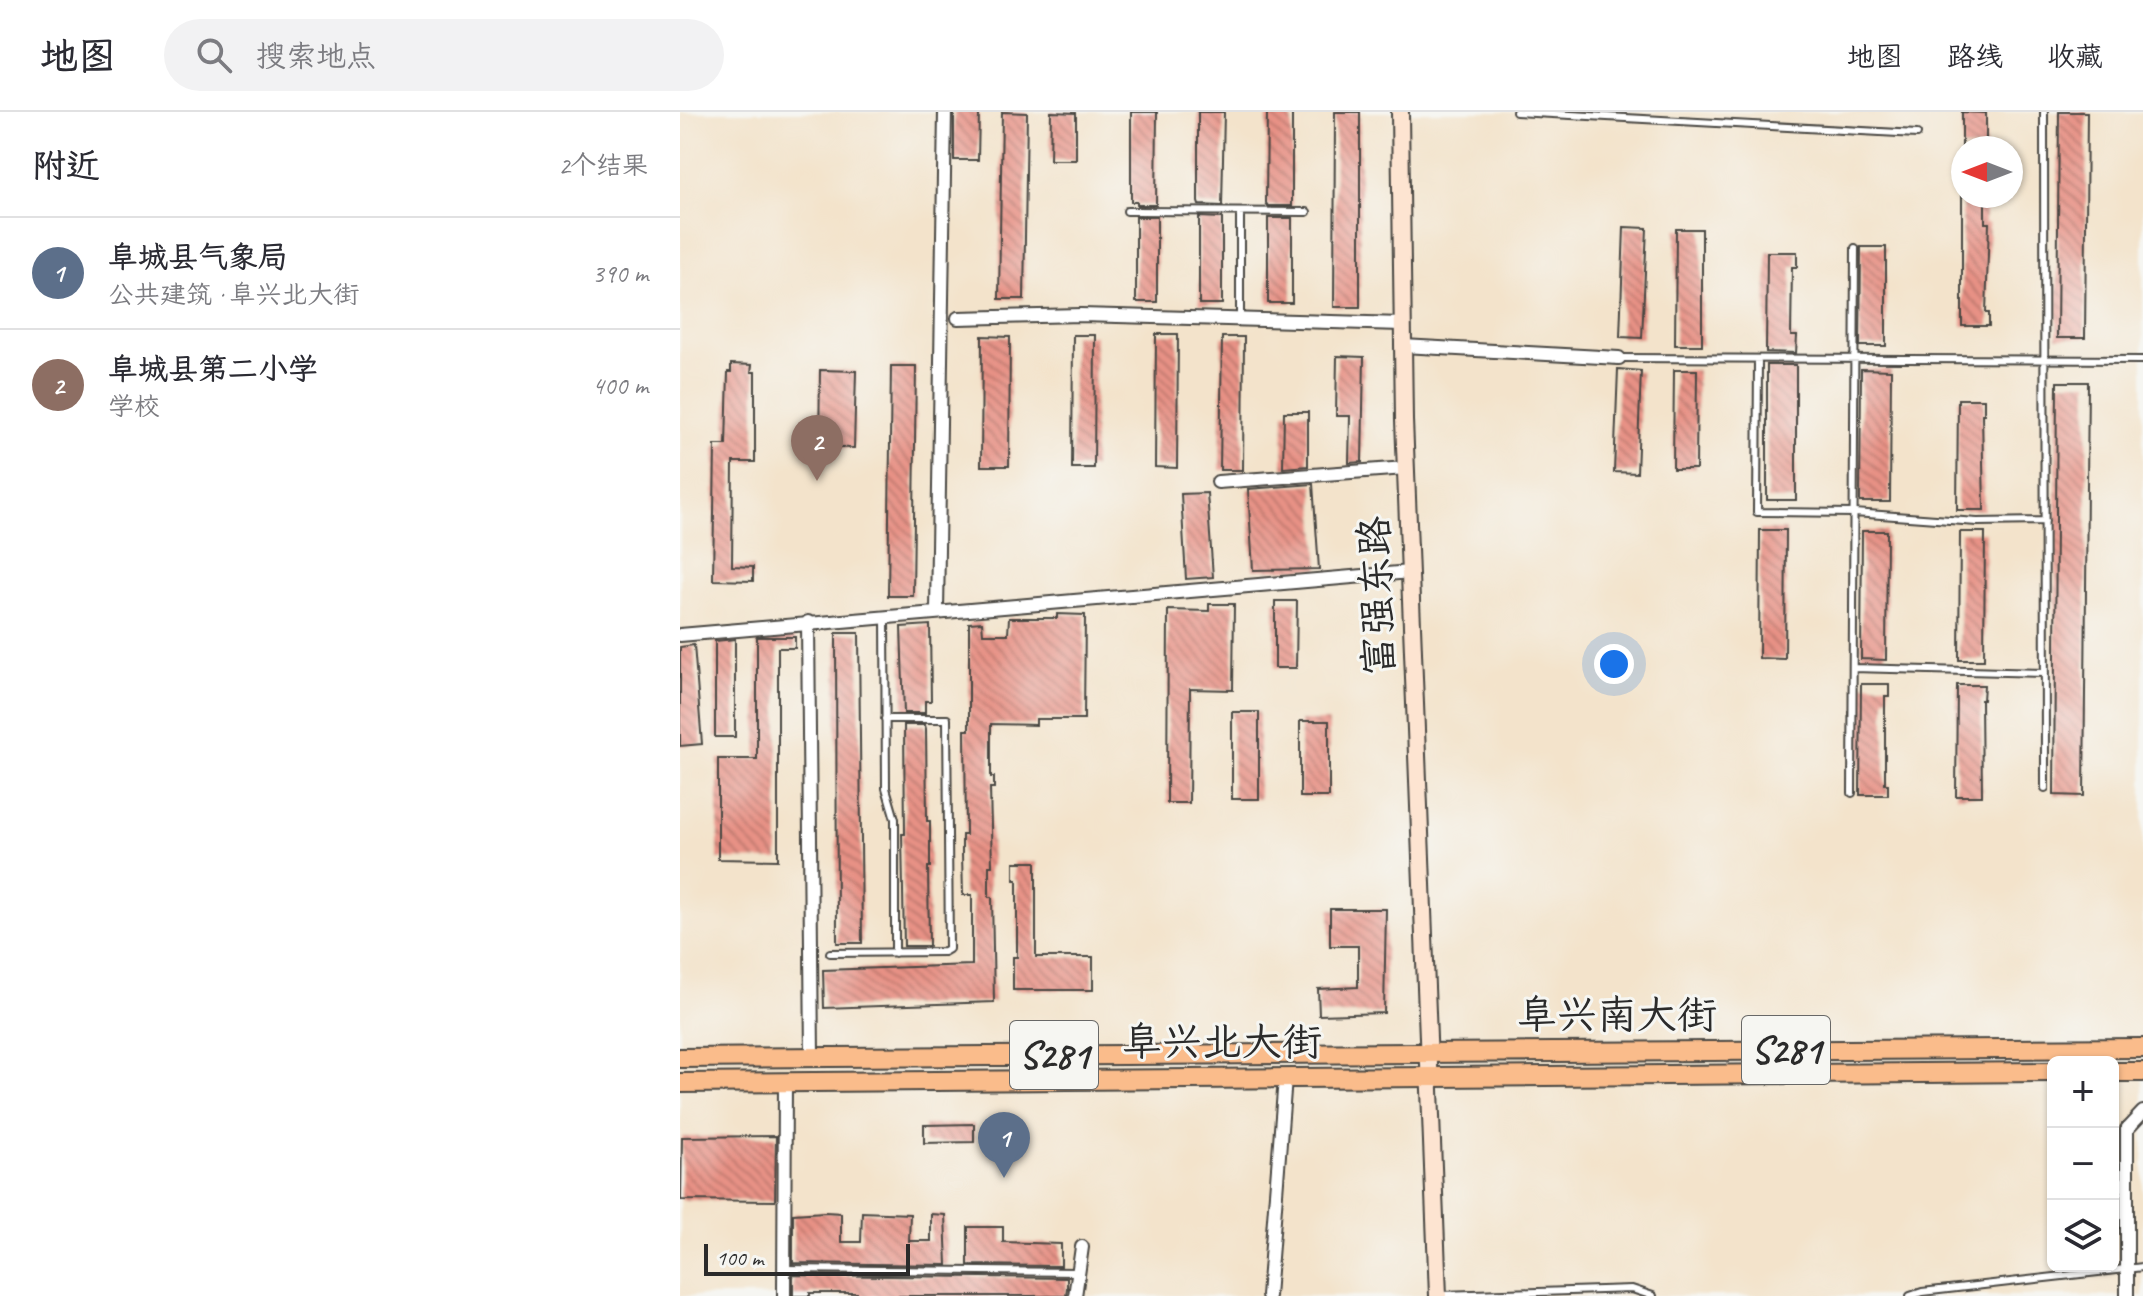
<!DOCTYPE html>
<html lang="zh">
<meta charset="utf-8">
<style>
:root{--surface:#fff;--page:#f2f2f3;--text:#2b2b33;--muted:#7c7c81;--line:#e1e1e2;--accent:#d1495b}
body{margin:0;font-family:Caveat,"LXGW WenKai TC",sans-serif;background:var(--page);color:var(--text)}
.controls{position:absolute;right:24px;bottom:24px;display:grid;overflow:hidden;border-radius:12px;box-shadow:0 2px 6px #0004}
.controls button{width:72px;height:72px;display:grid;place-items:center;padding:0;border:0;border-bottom:2px solid var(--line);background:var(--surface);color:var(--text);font:40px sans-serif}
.compass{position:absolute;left:1271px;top:24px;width:72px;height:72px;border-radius:50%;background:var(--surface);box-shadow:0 2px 6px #0004;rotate:270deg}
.scale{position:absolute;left:24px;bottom:20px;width:206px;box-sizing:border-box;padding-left:8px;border:4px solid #2b2b2b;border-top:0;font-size:22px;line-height:28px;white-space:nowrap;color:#2b2b2b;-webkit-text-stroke:6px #f6f6f2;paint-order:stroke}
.you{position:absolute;left:934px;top:552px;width:28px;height:28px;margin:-20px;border:6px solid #fff;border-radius:50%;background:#1a73e8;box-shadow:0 0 0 12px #1a73e833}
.badge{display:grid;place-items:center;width:52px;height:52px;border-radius:50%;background:var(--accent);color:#fff;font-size:26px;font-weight:700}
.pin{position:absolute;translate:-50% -66px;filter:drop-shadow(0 2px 4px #0008)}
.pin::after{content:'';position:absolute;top:42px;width:28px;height:24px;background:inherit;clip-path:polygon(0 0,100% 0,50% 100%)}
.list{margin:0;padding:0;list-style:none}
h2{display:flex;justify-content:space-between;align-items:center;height:104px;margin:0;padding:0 32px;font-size:34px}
h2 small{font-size:26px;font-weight:400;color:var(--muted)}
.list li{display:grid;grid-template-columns:52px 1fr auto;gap:24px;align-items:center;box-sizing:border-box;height:112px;padding:0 32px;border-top:2px solid var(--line)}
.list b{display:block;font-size:30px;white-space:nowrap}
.list p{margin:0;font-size:26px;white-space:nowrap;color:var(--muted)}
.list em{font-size:26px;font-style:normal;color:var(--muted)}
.icon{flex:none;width:44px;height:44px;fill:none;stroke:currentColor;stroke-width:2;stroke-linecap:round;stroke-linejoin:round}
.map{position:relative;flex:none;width:1463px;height:1184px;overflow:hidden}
header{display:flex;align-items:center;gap:48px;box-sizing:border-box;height:112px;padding:0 40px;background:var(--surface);border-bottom:2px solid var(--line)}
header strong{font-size:38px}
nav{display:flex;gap:44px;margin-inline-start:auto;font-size:28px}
.search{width:560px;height:72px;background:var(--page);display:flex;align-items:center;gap:20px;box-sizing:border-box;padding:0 28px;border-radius:44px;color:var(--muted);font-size:30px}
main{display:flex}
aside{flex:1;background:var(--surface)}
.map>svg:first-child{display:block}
.building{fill:url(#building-back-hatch)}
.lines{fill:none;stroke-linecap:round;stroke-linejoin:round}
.lane-casing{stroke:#494743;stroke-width:10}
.street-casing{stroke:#494743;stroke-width:16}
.secondary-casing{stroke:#494743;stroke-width:20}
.primary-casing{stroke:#494743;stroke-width:22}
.lane{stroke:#fff;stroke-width:6}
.street{stroke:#fff;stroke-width:12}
.secondary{stroke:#fde4d1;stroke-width:16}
.primary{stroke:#fabc8b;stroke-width:18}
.labels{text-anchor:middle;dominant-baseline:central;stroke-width:6;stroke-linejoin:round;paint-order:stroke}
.shield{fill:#f6f6f2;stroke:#686867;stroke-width:2}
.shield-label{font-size:38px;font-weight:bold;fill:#2b2b2b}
.street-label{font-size:40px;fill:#2b2b2b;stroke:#f6f6f2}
</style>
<header>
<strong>地图</strong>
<div class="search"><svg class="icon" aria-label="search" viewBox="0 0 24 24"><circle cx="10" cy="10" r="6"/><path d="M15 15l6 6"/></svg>搜索地点</div>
<nav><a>地图</a><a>路线</a><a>收藏</a></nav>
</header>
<main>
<aside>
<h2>附近<small>2个结果</small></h2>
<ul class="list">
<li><span class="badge" style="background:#5c6f8a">1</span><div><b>阜城县气象局</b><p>公共建筑 · 阜兴北大街</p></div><em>390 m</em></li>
<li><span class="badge" style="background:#8d6e63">2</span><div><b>阜城县第二小学</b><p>学校</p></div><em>400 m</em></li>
</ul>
</aside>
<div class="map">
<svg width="1463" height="1184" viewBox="0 0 1463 1184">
<defs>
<pattern id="building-back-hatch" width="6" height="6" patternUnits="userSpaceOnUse" patternTransform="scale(2)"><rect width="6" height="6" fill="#e79185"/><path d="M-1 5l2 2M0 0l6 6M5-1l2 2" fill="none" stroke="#bb776d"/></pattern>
</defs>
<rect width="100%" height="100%" fill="#f6f6f2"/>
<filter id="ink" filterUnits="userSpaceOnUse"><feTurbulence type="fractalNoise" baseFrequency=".0125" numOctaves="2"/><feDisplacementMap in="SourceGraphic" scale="16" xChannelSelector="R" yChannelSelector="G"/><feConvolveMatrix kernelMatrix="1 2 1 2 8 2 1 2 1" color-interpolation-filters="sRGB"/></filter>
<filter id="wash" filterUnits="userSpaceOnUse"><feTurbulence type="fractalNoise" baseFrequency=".006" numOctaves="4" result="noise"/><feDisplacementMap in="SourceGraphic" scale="32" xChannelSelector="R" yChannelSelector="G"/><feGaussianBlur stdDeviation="1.8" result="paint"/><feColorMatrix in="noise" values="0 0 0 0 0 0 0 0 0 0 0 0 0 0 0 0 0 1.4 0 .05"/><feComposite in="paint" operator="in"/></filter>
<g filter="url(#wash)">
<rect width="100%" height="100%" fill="#f3e3cb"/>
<g id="blocks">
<!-- building -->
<path class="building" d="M274 0H299L298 48H274Z
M322 0 347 1 344 187H319Z
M371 0 396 1V48H370Z
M451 0H477L476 93H457V90H451Z
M518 0H544L542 94 519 93 518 90Z
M587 0H612V94H588L586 91Z
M655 0H680V195H654Z
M1282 0 1306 1V36H1282Z
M1379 0H1407L1405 226H1377Z
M1282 84H1305V111H1309L1306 201H1309V214H1282Z
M456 105H477V190H456Z
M519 105 542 106V192H519Z
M588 106H612V191H588Z
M944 115 967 116 962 226 940 225Z
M996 117H1022V233H995Z
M1181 135H1206V234H1180Z
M1087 140H1117V155H1112L1111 224H1117L1116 241 1086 240Z
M476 222H498L497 356 475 355Z
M393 223H415L414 356H392Z
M302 224 330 225 329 354H301Z
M542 225H564L563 358H540Z
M657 244 684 245 682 350 669 351 670 304H656Z
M51 252 72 253 71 260H75V350H53L52 454 73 455V469L33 468 35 333H46L48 260H51Z
M1087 253H1116V388H1087Z
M211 254H236L233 484H208Z
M938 257 961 259 957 361 934 360Z
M1181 257 1211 258 1210 390H1180Z
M140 258 176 259 174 336 139 335Z
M994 258H1017L1016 357H993Z
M1377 270H1408L1404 684 1374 683Z
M1278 287H1304V302H1302L1304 398H1277Z
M604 300H628V354L603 356Z
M633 372 639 457 573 458 568 377Z
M527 381 533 465 506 467 501 382Z
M1080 418H1106L1105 547 1079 546Z
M1182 419H1207L1206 548 1181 547Z
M1280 420H1305L1304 548H1279Z
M595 489H617L616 556H595Z
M529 492H554L553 578 510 577 509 691H487L488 498 529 499Z
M377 502 405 503 404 607H356V613L311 612V665H314V676H310L312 754H309V785H312L314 890 144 896 143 858 292 853V783H283L282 742V723H286L285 618H289V511L302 510 303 522H328L329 506H377Z
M250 513 251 589H245V601H224L221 515Z
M156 521H179L182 831H157Z
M77 525H115V536H98V748L38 747V647H77Z
M55 527V625H35V529Z
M14 533 22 632 0 634V535Z
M1181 572H1209V585H1205V672H1208V683H1180Z
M1277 573H1304L1303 588H1301L1302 684H1276Z
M552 600H579V687H552Z
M620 609H649V685H620Z
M224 613H245L246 617 247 709H250V755H248L249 834H224L222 722H225Z
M334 750H356V845H413V878H333V845H337V768H334Z
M650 797H706L704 901 639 903 638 877 678 875V834H650Z
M294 1012V1030L244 1031V1013Z
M96 1024 95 1089 1 1088 2 1025Z
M145 1100 161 1101V1130H181L182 1100 230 1102 229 1129H251V1102L265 1103 267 1153 113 1151V1102Z
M288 1115H323V1130L381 1132V1154L288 1153Z
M113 1163 387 1166V1176L386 1184H177V1181H130V1184H113Z"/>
</g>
</g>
<g filter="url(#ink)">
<use href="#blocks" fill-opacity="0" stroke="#494743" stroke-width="2"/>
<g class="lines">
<defs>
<path id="lane" d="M836 0 1237 22
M1364 0 1365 676
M447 99 627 100
M560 207V100
M939 246 1463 248
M1078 247 1077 400 1174 401 1297 410 1365 409
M205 504 206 676 215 707V841
M1173 556 1365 561
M1172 681 1175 136
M150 841 264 840 269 837 267 607H205
M104 1157 398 1160
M762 1183 952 1177 973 1184
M1230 1184 1242 1180 1463 1155"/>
<path id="street" d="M278 206 401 203 723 212
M723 234 939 246
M538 370 726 356
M257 499 265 0
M128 510 132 945
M0 523 730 460
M104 1184 105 970
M395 1184 402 1135
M588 1184 605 966
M1447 1184V1017L1463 1000"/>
<path id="secondary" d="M720 0 724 308 758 1184"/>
<path id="primary" d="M0 946 1463 936
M1433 960H1463
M0 971 1373 960"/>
</defs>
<!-- lane casing -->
<use href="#lane" class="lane-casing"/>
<!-- street casing -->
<use href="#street" class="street-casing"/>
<!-- secondary casing -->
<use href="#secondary" class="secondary-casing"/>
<!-- primary casing -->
<use href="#primary" class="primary-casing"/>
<!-- lane -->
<use href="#lane" class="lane"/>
<!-- street -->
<use href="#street" class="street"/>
<!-- secondary -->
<use href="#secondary" class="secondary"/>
<!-- primary -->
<use href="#primary" class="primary"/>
</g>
</g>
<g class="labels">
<!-- shield labels -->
<g class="shield">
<rect x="1062" y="904" width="88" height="68" rx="6"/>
<rect x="330" y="909" width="88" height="68" rx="6"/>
</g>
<g class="shield-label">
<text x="1106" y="938">S281</text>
<text x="374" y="943">S281</text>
</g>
<!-- street labels -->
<g class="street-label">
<text transform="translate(697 484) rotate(-92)">富强东路</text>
<text x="937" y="903">阜兴南大街</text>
<text x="542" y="930">阜兴北大街</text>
</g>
</g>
</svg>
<div class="controls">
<button>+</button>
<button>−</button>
<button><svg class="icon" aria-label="layers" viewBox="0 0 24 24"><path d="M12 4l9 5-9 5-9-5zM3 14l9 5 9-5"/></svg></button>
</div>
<svg class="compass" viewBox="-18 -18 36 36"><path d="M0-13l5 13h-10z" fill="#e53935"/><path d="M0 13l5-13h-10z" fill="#7c7c81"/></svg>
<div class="scale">100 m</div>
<div class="you"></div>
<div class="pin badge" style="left:324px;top:1066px;background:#5c6f8a">1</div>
<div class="pin badge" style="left:137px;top:369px;background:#8d6e63">2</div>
</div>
</main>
